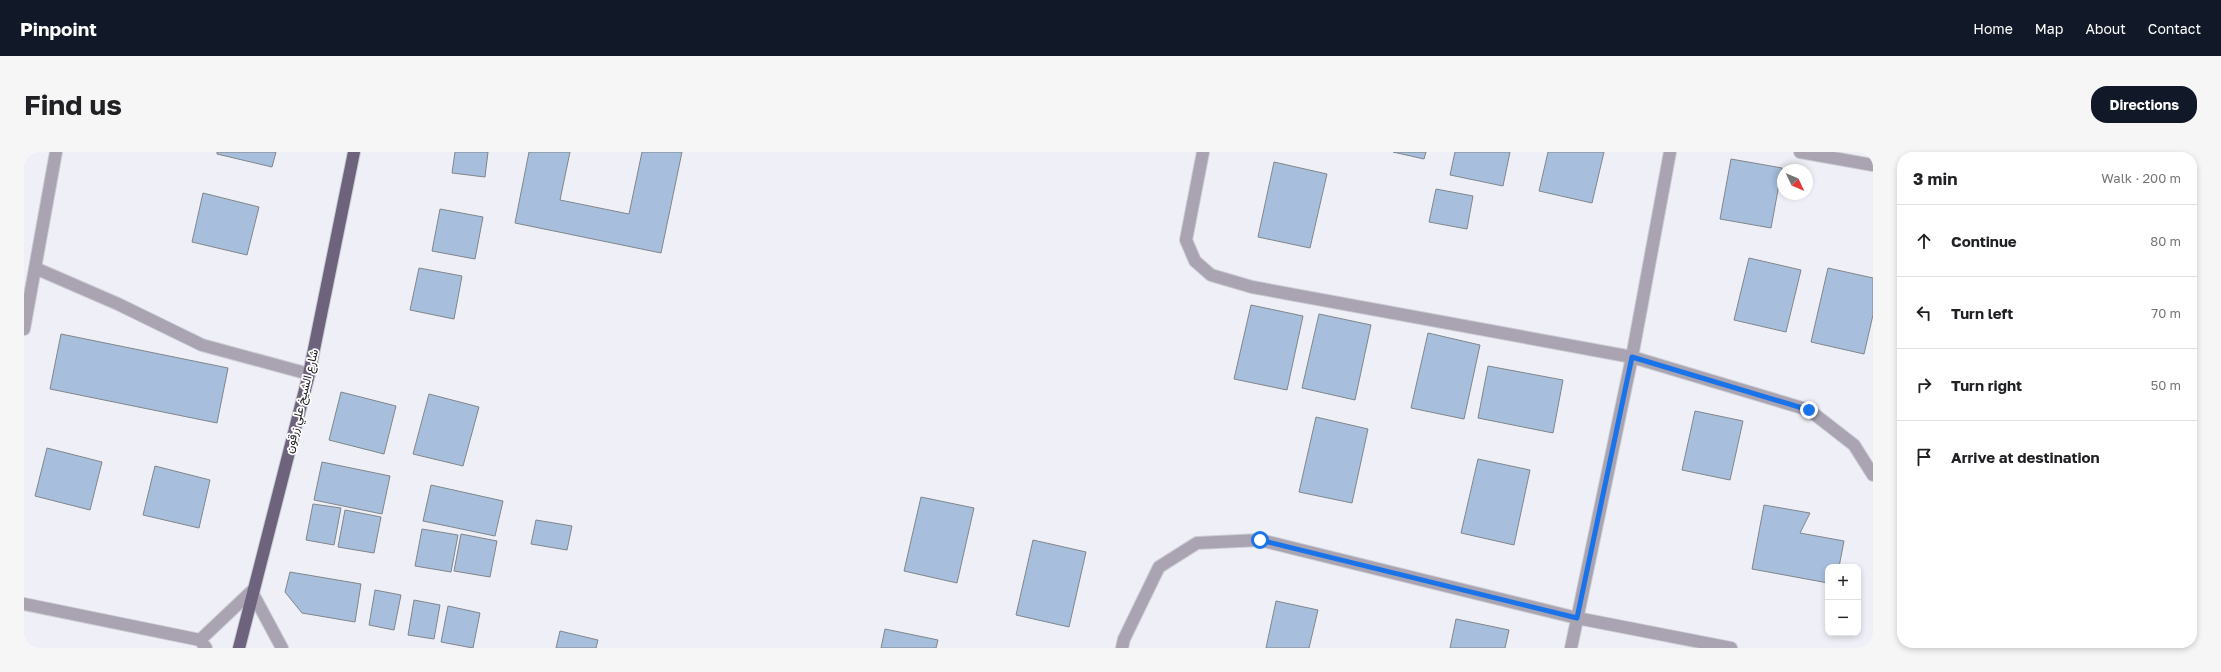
<!DOCTYPE html>
<meta charset="utf-8">
<style>
:root{--surface:#fff;--page:#f6f6f6;--text:#202124;--muted:#757577;--line:#e0e0e0;--accent:#111827}
body{margin:0;font-family:"Golos Text",Vazirmatn,sans-serif;background:var(--page);color:var(--text)}
.controls{position:absolute;right:12px;bottom:12px;display:grid;overflow:hidden;border-radius:8px;box-shadow:0 2px 6px #0003}
.controls button{width:36px;height:36px;display:grid;place-items:center;padding:0;border:0;border-bottom:1px solid var(--line);background:var(--surface);color:var(--text);font:20px sans-serif}
.compass{position:absolute;left:1753px;top:12px;width:36px;height:36px;border-radius:50%;background:var(--surface);box-shadow:0 2px 6px #0003;rotate:134deg}
.stop{position:absolute;width:12px;height:12px;margin:-9px;border:3px solid #1a73e8;border-radius:50%;background:#fff}
.stop.end{background:#1a73e8;border-color:#fff;box-shadow:0 1px 4px #0008}
.list{margin:0;padding:0;list-style:none}
h2{display:flex;justify-content:space-between;align-items:center;height:52px;margin:0;padding:0 16px;font-size:17px}
h2 small{font-size:13px;font-weight:400;color:var(--muted)}
.list li{display:grid;grid-template-columns:26px 1fr auto;gap:12px;align-items:center;box-sizing:border-box;height:72px;padding:0 16px;border-top:1px solid var(--line)}
.list b{display:block;font-size:15px;white-space:nowrap}
.list em{font-size:13px;font-style:normal;color:var(--muted)}
.icon{flex:none;width:22px;height:22px;fill:none;stroke:currentColor;stroke-width:2;stroke-linecap:round;stroke-linejoin:round}
.map{position:relative;flex:none;width:1849px;height:496px;overflow:hidden;border-radius:16px}
header{display:flex;align-items:center;gap:24px;box-sizing:border-box;height:56px;padding:0 20px;background:var(--accent);color:#fff}
header strong{font-size:19px}
nav{display:flex;gap:22px;margin-inline-start:auto;font-size:14px}
.intro{display:flex;align-items:center;justify-content:space-between;box-sizing:border-box;height:96px;padding:0 24px}
h1{margin:0;font-size:28px}
.button{padding:10px 18px;border-radius:16px;background:var(--accent);color:#fff;font-size:14px;font-weight:700}
main{display:flex;gap:24px;padding:0 24px}
aside{flex:1;background:var(--surface);border-radius:16px;box-shadow:0 2px 6px #0003}
.map>svg:first-child{display:block}
.building{fill:#a7bfdd;stroke:#80858a}
.lines{fill:none;stroke-linecap:round;stroke-linejoin:round}
.minor-casing{stroke:#cccdd4;stroke-width:14}
.major-casing{stroke:#cccdd4;stroke-width:14}
.minor{stroke:#a9a3b2;stroke-width:12}
.major{stroke:#6e637d;stroke-width:12}
.route{stroke:#1a73e8;stroke-width:5}
.labels{text-anchor:middle;dominant-baseline:central;stroke-width:3.5;stroke-linejoin:round;paint-order:stroke}
.street-label{font-size:12px;fill:#17171a;stroke:#fefefe}
</style>
<header>
<strong>Pinpoint</strong>
<nav><a>Home</a><a>Map</a><a>About</a><a>Contact</a></nav>
</header>
<div class="intro"><h1>Find us</h1><a class="button">Directions</a></div>
<main>
<div class="map">
<svg width="1849" height="496" viewBox="0 0 1849 496">
<rect width="100%" height="100%" fill="#eff0f7"/>
<!-- building -->
<path class="building" d="M193 0H252L248 15 193 2Z
M431 0H464L461 25 428 21Z
M505 0H546L536 48 605 62 618 0H658L637 101 491 71Z
M1369 0H1402L1400 7Z
M1431 0H1486L1479 34 1426 23Z
M1524 0H1580L1568 51 1515 39Z
M1707 7 1758 16 1747 76 1696 67Z
M1250 10 1303 22 1286 96 1234 85Z
M1412 37 1449 44 1443 77 1405 70Z
M179 41 235 55 223 103 168 90Z
M416 57 459 65 451 107 408 99Z
M1725 106 1777 118 1762 180 1710 168Z
M395 116 438 124 430 167 386 158Z
M1804 116 1849 126V163L1840 202 1787 190Z
M1227 153 1279 164 1263 238 1210 227Z
M1295 162 1347 173 1331 248 1278 236Z
M1404 181 1456 193 1440 267 1387 256Z
M37 182 204 216 193 271 26 237Z
M1464 214 1539 228 1529 281 1454 266Z
M317 240 372 254 360 302 305 288Z
M405 242 455 255 439 314 389 302Z
M1671 259 1719 269 1706 328 1658 318Z
M1292 265 1344 277 1328 351 1275 340Z
M23 296 78 310 66 358 11 344Z
M1454 307 1506 318 1490 393 1437 381Z
M298 310 366 324 358 362 290 348Z
M131 314 186 328 175 376 119 363Z
M407 333 479 349 471 384 399 369Z
M897 345 950 356 933 431 880 419Z
M289 352 317 356 310 393 282 388Z
M1740 353 1786 361 1776 381 1820 389 1815 415H1804V431L1728 417Z
M321 358 357 365 350 401 314 395Z
M512 368 548 374 543 398 507 392Z
M398 377 434 383 427 420 391 414Z
M437 382 473 389 466 425 430 419Z
M1009 388 1062 400 1045 475 992 463Z
M266 420 337 432 331 470 278 461 261 440Z
M351 438 377 443 370 478 345 473Z
M390 448 416 453 410 487 384 483Z
M1252 449 1294 458 1285 496H1242Z
M424 454 456 461 449 496 417 490Z
M1432 467 1485 478 1481 496H1426Z
M861 477 914 488 912 496H857Z
M536 479 574 488 572 496H532Z"/>
<g class="lines">
<defs>
<path id="minor" d="M1179 0 1162 88 1171 109 1187 123 1228 135 1608 205 1785 258 1830 293 1849 323
M1776 0 1849 13
M11 116 94 152 178 193 285 222
M0 177 32 0
M229 442 258 496
M0 452 176 488 182 496
M176 488 230 437
M1098 496 1100 487 1135 415 1173 391 1236 388 1553 466 1707 496
M1547 496 1608 205 1646 0"/>
<path id="major" d="M215 496 285 222 330 0"/>
</defs>
<!-- minor casing -->
<use href="#minor" class="minor-casing"/>
<!-- major casing -->
<use href="#major" class="major-casing"/>
<!-- minor -->
<use href="#minor" class="minor"/>
<!-- major -->
<use href="#major" class="major"/>
</g>
<g class="lines">
<!-- route -->
<path class="route" d="M1236 388 1553 466 1608 205 1785 258"/>
</g>
<g class="labels">
<!-- street labels -->
<g class="street-label">
<text transform="translate(277 249) rotate(-76)">شارع الشيخ علي زرقون</text>
</g>
</g>
</svg>
<div class="controls">
<button>+</button>
<button>−</button>
</div>
<svg class="compass" viewBox="-18 -18 36 36"><path d="M0-13l5 13h-10z" fill="#e53935"/><path d="M0 13l5-13h-10z" fill="#757577"/></svg>
<div class="stop" style="left:1236px;top:388px"></div>
<div class="stop end" style="left:1785px;top:258px"></div>
</div>
<aside>
<h2>3 min<small>Walk · 200 m</small></h2>
<ul class="list">
<li><svg class="icon" aria-label="ahead" viewBox="0 0 24 24"><path d="M12 20V5M6 11l6-6 6 6"/></svg><div><b>Continue</b></div><em>80 m</em></li>
<li><svg class="icon" aria-label="left" viewBox="0 0 24 24"><path d="M17 20v-9H6M10 6l-5 5 5 5"/></svg><div><b>Turn left</b></div><em>70 m</em></li>
<li><svg class="icon" aria-label="right" viewBox="0 0 24 24"><path d="M7 20v-9h11M14 6l5 5-5 5"/></svg><div><b>Turn right</b></div><em>50 m</em></li>
<li><svg class="icon" aria-label="arrive" viewBox="0 0 24 24"><path d="M6 21V4h12l-3 4 3 4H6"/></svg><div><b>Arrive at destination</b></div></li>
</ul>
</aside>
</main>
